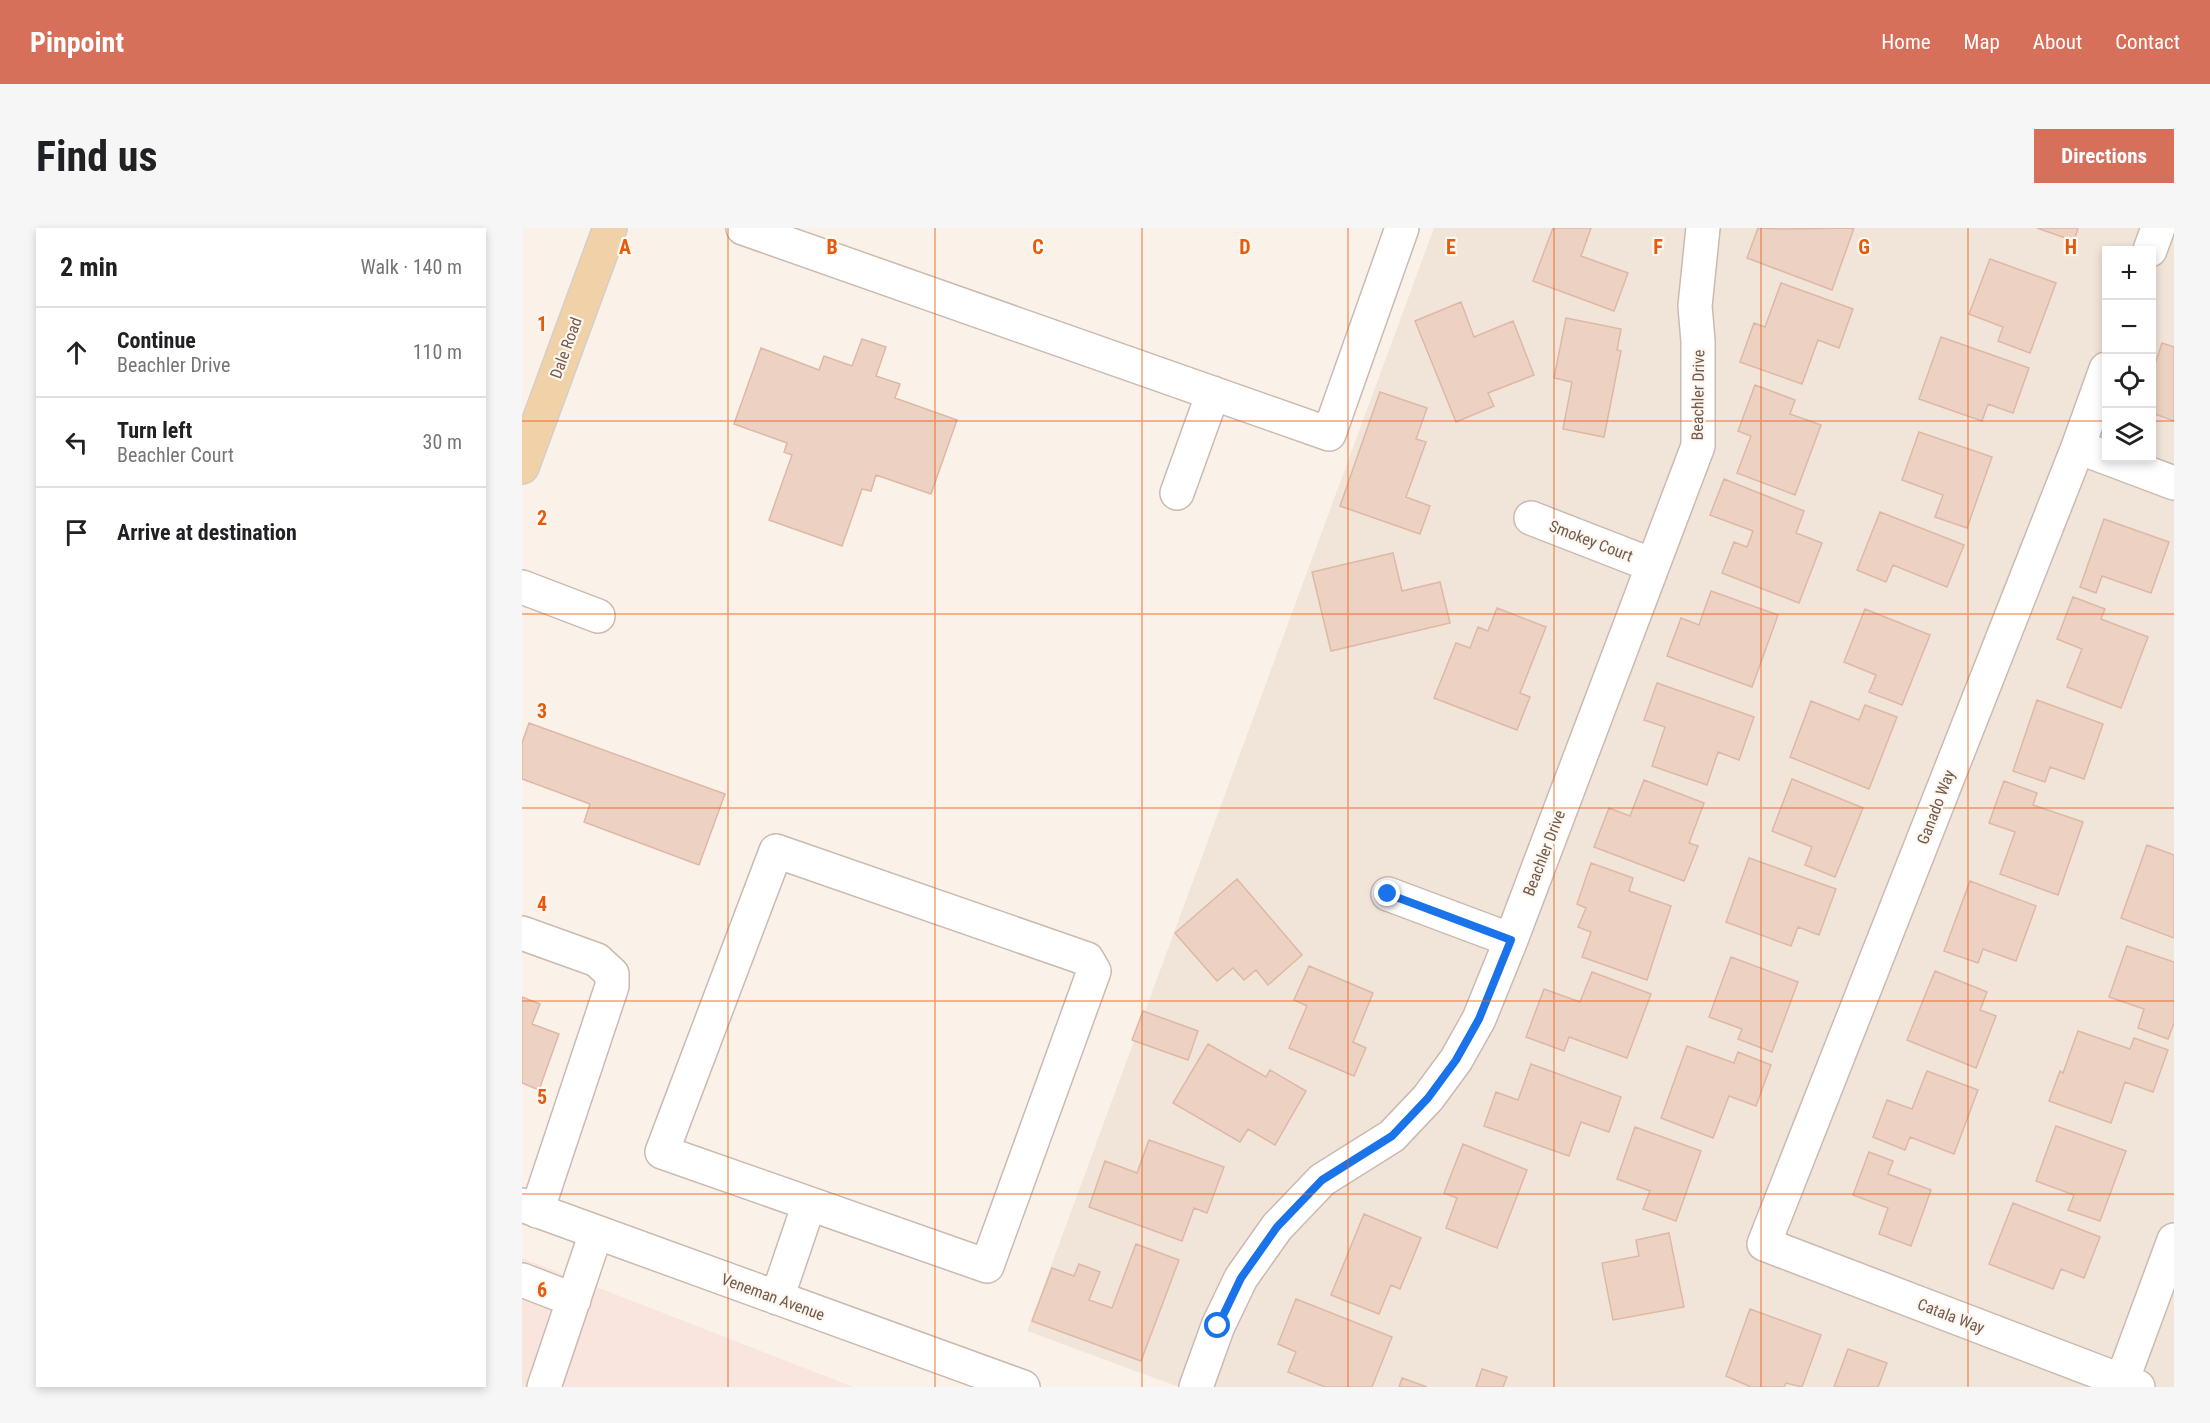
<!DOCTYPE html>
<meta charset="utf-8">
<style>
:root{--surface:#fff;--page:#f6f6f6;--text:#202124;--muted:#757577;--line:#e0e0e0;--accent:#d7705b}
body{margin:0;font-family:"Roboto Condensed",sans-serif;background:var(--page);color:var(--text)}
.controls{position:absolute;right:18px;top:18px;display:grid;overflow:hidden;border-radius:0px;box-shadow:0 3px 9px #0003}
.controls button{width:54px;height:54px;display:grid;place-items:center;padding:0;border:0;border-bottom:2px solid var(--line);background:var(--surface);color:var(--text);font:30px sans-serif}
.stop{position:absolute;width:18px;height:18px;margin:-14px;border:4px solid #1a73e8;border-radius:50%;background:#fff}
.stop.end{background:#1a73e8;border-color:#fff;box-shadow:0 2px 6px #0008}
.list{margin:0;padding:0;list-style:none}
h2{display:flex;justify-content:space-between;align-items:center;height:78px;margin:0;padding:0 24px;font-size:26px}
h2 small{font-size:20px;font-weight:400;color:var(--muted)}
.list li{display:grid;grid-template-columns:39px 1fr auto;gap:18px;align-items:center;box-sizing:border-box;height:90px;padding:0 24px;border-top:2px solid var(--line)}
.list b{display:block;font-size:22px;white-space:nowrap}
.list p{margin:0;font-size:20px;white-space:nowrap;color:var(--muted)}
.list em{font-size:20px;font-style:normal;color:var(--muted)}
.icon{flex:none;width:33px;height:33px;fill:none;stroke:currentColor;stroke-width:2;stroke-linecap:round;stroke-linejoin:round}
.map{position:relative;flex:none;width:1652px;height:1159px;overflow:hidden;border-radius:0px}
header{display:flex;align-items:center;gap:36px;box-sizing:border-box;height:84px;padding:0 30px;background:var(--accent);color:#fff}
header strong{font-size:28px}
nav{display:flex;gap:33px;margin-inline-start:auto;font-size:21px}
.intro{display:flex;align-items:center;justify-content:space-between;box-sizing:border-box;height:144px;padding:0 36px}
h1{margin:0;font-size:42px}
.button{padding:15px 27px;border-radius:0px;background:var(--accent);color:#fff;font-size:21px;font-weight:700}
main{display:flex;gap:36px;padding:0 36px}
aside{flex:1;background:var(--surface);border-radius:0px;box-shadow:0 3px 9px #0003}
.map>svg:first-child{display:block}
.residential{fill:#f1e4d8;fill-rule:evenodd}
.commercial{fill:#f9e4de}
.building{fill:#edd2c3;stroke:#deb8a5;stroke-width:1.5}
.lines{fill:none;stroke-linecap:round;stroke-linejoin:round}
.minor-casing{stroke:#cbbab0;stroke-width:36}
.major-casing{stroke:#d5ceca;stroke-width:36}
.minor{stroke:#fff;stroke-width:33}
.major{stroke:#f1d2a8;stroke-width:33}
.route{stroke:#1a73e8;stroke-width:8}
.grid{fill:none;stroke:#e8590c;stroke-width:1.5;stroke-opacity:0.55}
.labels{text-anchor:middle;dominant-baseline:central;stroke-width:4.5;stroke-linejoin:round;paint-order:stroke}
.street-label{font-size:16px;fill:#725a4f;stroke:#fdf7ef}
.grid-label{font-size:20px;text-anchor:middle;font-weight:bold;fill:#e8590c;stroke:#fdf7ef;stroke-width:4.5;stroke-linejoin:round;paint-order:stroke}
</style>
<header>
<strong>Pinpoint</strong>
<nav><a>Home</a><a>Map</a><a>About</a><a>Contact</a></nav>
</header>
<div class="intro"><h1>Find us</h1><a class="button">Directions</a></div>
<main>
<aside>
<h2>2 min<small>Walk · 140 m</small></h2>
<ul class="list">
<li><svg class="icon" aria-label="ahead" viewBox="0 0 24 24"><path d="M12 20V5M6 11l6-6 6 6"/></svg><div><b>Continue</b><p>Beachler Drive</p></div><em>110 m</em></li>
<li><svg class="icon" aria-label="left" viewBox="0 0 24 24"><path d="M17 20v-9H6M10 6l-5 5 5 5"/></svg><div><b>Turn left</b><p>Beachler Court</p></div><em>30 m</em></li>
<li><svg class="icon" aria-label="arrive" viewBox="0 0 24 24"><path d="M6 21V4h12l-3 4 3 4H6"/></svg><div><b>Arrive at destination</b></div></li>
</ul>
</aside>
<div class="map">
<svg width="1652" height="1159" viewBox="0 0 1652 1159">
<rect width="100%" height="100%" fill="#faf2e9"/>
<!-- residential -->
<path class="residential" d="M912 0H1652V1159H657L505 1103ZM1584 22H1630V230H1584Z"/>
<!-- commercial -->
<path class="commercial" d="M0 1030 331 1159H0Z"/>
<!-- building -->
<path class="building" d="M1031 0H1069L1059 28 1106 45 1092 83 1011 53Z
M1236 0 1259 1 1332 0 1310 62 1225 30Z
M1515 0H1556L1552 13Z
M1468 31 1534 55 1508 125 1476 113 1481 99 1447 86Z
M1259 55 1331 81 1317 120 1296 112 1280 156 1218 134 1232 95 1243 99Z
M939 74 952 109 991 93 1012 147 966 165 972 178 934 194 893 93Z
M1044 90 1099 101 1095 122 1099 123 1082 209 1041 201 1050 154 1032 150Z
M1419 109 1507 140 1491 185 1466 176 1460 193 1397 171Z
M340 111 364 119 354 148 378 156 373 170 435 192 409 266 354 247 349 263 340 261 320 318 247 292 270 227 262 224 265 215 212 196 239 120 297 142 302 128 330 138Z
M1640 115 1652 119V193L1630 185V145Z
M1233 157 1273 172 1268 186 1299 197 1273 267 1215 245 1229 208 1216 203Z
M858 164 905 180 894 211 904 214 884 269 908 278 898 306 818 278Z
M1397 204 1470 229 1445 300 1413 289 1421 267 1380 252Z
M1202 251 1282 283 1274 305 1300 315 1277 375 1200 345 1212 314 1225 319 1231 303 1188 287Z
M1358 284 1442 317 1425 359 1371 337 1364 354 1335 342Z
M1582 291 1647 314 1629 365 1580 348 1574 365 1558 359Z
M871 325 880 363 918 354 928 395 809 423 790 344Z
M1189 363 1256 387 1230 459 1145 428 1159 390 1177 397Z
M1551 369 1583 381 1579 391 1626 409 1599 480 1545 459 1560 421 1535 411Z
M975 380 1024 399 998 465 1008 469 995 502 912 470 934 415 948 420 956 399 966 403Z
M1343 381 1408 407 1380 477 1347 464 1354 447 1322 434Z
M1135 455 1232 489 1217 532 1196 524 1185 557 1130 538 1143 499 1122 492Z
M1515 472 1581 496 1562 551 1528 539 1523 554 1491 543Z
M1289 473 1337 492 1343 477 1375 489 1347 561 1268 529Z
M7 495 203 566 177 637 62 594 68 576 0 551V515Z
M1270 551 1341 580 1313 649 1283 637 1290 619 1250 603Z
M1122 552 1182 575 1167 615 1176 618 1162 653 1072 619 1087 580 1108 588Z
M1482 553 1515 565 1511 577 1561 594 1536 667 1478 646 1493 604 1467 595Z
M1625 617 1652 627V710L1599 690Z
M1227 630 1314 661 1297 707 1276 699 1269 718 1204 694Z
M1069 635 1111 650 1107 663 1149 678 1125 752 1060 729 1069 704 1056 699 1064 680 1055 676Z
M715 651 780 727 746 757 734 742 722 752 711 740 695 753 653 705Z
M1448 653 1514 678 1494 733 1461 721 1456 735 1422 723Z
M1605 718 1652 734V795L1646 811 1616 800 1622 781 1587 769Z
M1209 729 1276 754 1250 824 1216 811 1220 801 1187 789Z
M787 738 851 765 831 814 844 820 832 848 767 820 785 778 772 772Z
M1413 743 1465 764 1458 782 1474 788 1454 840 1385 812Z
M1070 744 1129 766 1105 830 1047 809 1042 823 1004 809 1022 761 1058 774Z
M0 769 18 776 10 796 37 806 17 862 0 855Z
M621 783 676 803 666 832 610 812Z
M1556 803 1608 821 1612 810 1646 822 1631 864 1603 854 1589 895 1527 873 1538 843 1541 845Z
M686 816 744 849 748 842 784 863 753 917 726 901 718 914 651 875Z
M1165 818 1212 835 1216 824 1249 837 1234 878 1207 868 1191 910 1139 890Z
M1009 836 1099 869 1087 904 1059 894 1047 928 962 898 974 864 996 872Z
M1405 843 1456 862 1432 926 1388 909 1383 922 1351 909 1365 872 1390 881Z
M1534 898 1604 923 1578 993 1546 982 1552 967 1514 953Z
M1113 899 1179 923 1154 993 1121 981 1128 963 1095 951Z
M627 912 702 939 685 985 672 980 660 1013 567 979 583 933 615 945Z
M941 916 1005 942 975 1020 924 1000 935 970 922 965Z
M1347 924 1371 933 1366 946 1409 962 1389 1018 1357 1006 1366 980 1331 967Z
M1491 975 1578 1009 1562 1050 1539 1041 1531 1061 1467 1036Z
M842 986 899 1010 878 1061 869 1057 857 1086 809 1067Z
M1147 1005 1162 1079 1091 1092 1080 1035 1117 1028 1114 1012Z
M614 1016 657 1032 619 1133 510 1093 530 1040 552 1048 557 1036 578 1044 567 1072 590 1080Z
M774 1071 870 1109 850 1159H803L766 1144 774 1124 756 1116Z
M1228 1081 1299 1107 1280 1159 1264 1155 1262 1159H1229L1204 1148Z
M1326 1121 1365 1135 1356 1159H1312Z
M960 1141 985 1149 981 1159H954Z
M880 1150 905 1159H877Z"/>
<g class="lines">
<defs>
<path id="minor" d="M221 0 807 206 880 0
M1628 22 1636 0
M1584 141 1556 219 1242 1016 1616 1159
M1556 219 1652 255
M655 265 691 165
M1009 290 1130 337
M0 359 76 388
M254 623 565 731 572 743 465 1038 140 924Z
M866 666 989 712
M0 705 75 732 90 746V758L15 983
M0 977 501 1159
M0 1052 52 1072
M255 1070 287 976
M1600 1153 1652 1012
M22 1159 74 1005
M674 1159 696 1098 719 1050 755 999 800 952 870 908 906 870 934 832 957 791 989 712 1176 218V113L1173 78 1181 0"/>
<path id="major" d="M0 239 88 0"/>
</defs>
<!-- minor casing -->
<use href="#minor" class="minor-casing"/>
<!-- major casing -->
<use href="#major" class="major-casing"/>
<!-- minor -->
<use href="#minor" class="minor"/>
<!-- major -->
<use href="#major" class="major"/>
</g>
<g class="lines">
<!-- route -->
<path class="route" d="M696 1098 719 1050 755 999 800 952 870 908 906 870 934 832 957 791 989 712 866 666"/>
</g>
<!-- grid -->
<path class="grid" d="M206 0V1159M413 0V1159M620 0V1159M826 0V1159M1032 0V1159M1239 0V1159M1446 0V1159M0 193H1584M1630 193H1652M0 386H1652M0 580H1652M0 773H1652M0 966H1652"/>
<g class="labels">
<!-- street labels -->
<g class="street-label">
<text transform="translate(44 120) rotate(-70)">Dale Road</text>
<text transform="translate(1176 167) rotate(-89)">Beachler Drive</text>
<text transform="translate(1069 313) rotate(21)">Smokey Court</text>
<text transform="translate(1414 579) rotate(-69)">Ganado Way</text>
<text transform="translate(1022 625) rotate(-69)">Beachler Drive</text>
<text transform="translate(251 1069) rotate(20)">Veneman Avenue</text>
<text transform="translate(1429 1088) rotate(21)">Catala Way</text>
</g>
</g>
<g class="grid-label">
<text x="103" y="26">A</text>
<text x="310" y="26">B</text>
<text x="516" y="26">C</text>
<text x="723" y="26">D</text>
<text x="929" y="26">E</text>
<text x="1136" y="26">F</text>
<text x="1342" y="26">G</text>
<text x="1549" y="26">H</text>
<text x="20" y="103">1</text>
<text x="20" y="297">2</text>
<text x="20" y="490">3</text>
<text x="20" y="683">4</text>
<text x="20" y="876">5</text>
<text x="20" y="1069">6</text>
</g>
</svg>
<div class="controls">
<button>+</button>
<button>−</button>
<button><svg class="icon" aria-label="locate" viewBox="0 0 24 24"><circle cx="12" cy="12" r="6"/><path d="M12 2v4M12 18v4M2 12h4M18 12h4"/></svg></button>
<button><svg class="icon" aria-label="layers" viewBox="0 0 24 24"><path d="M12 4l9 5-9 5-9-5zM3 14l9 5 9-5"/></svg></button>
</div>
<div class="stop" style="left:696px;top:1098px"></div>
<div class="stop end" style="left:866px;top:666px"></div>
</div>
</main>
